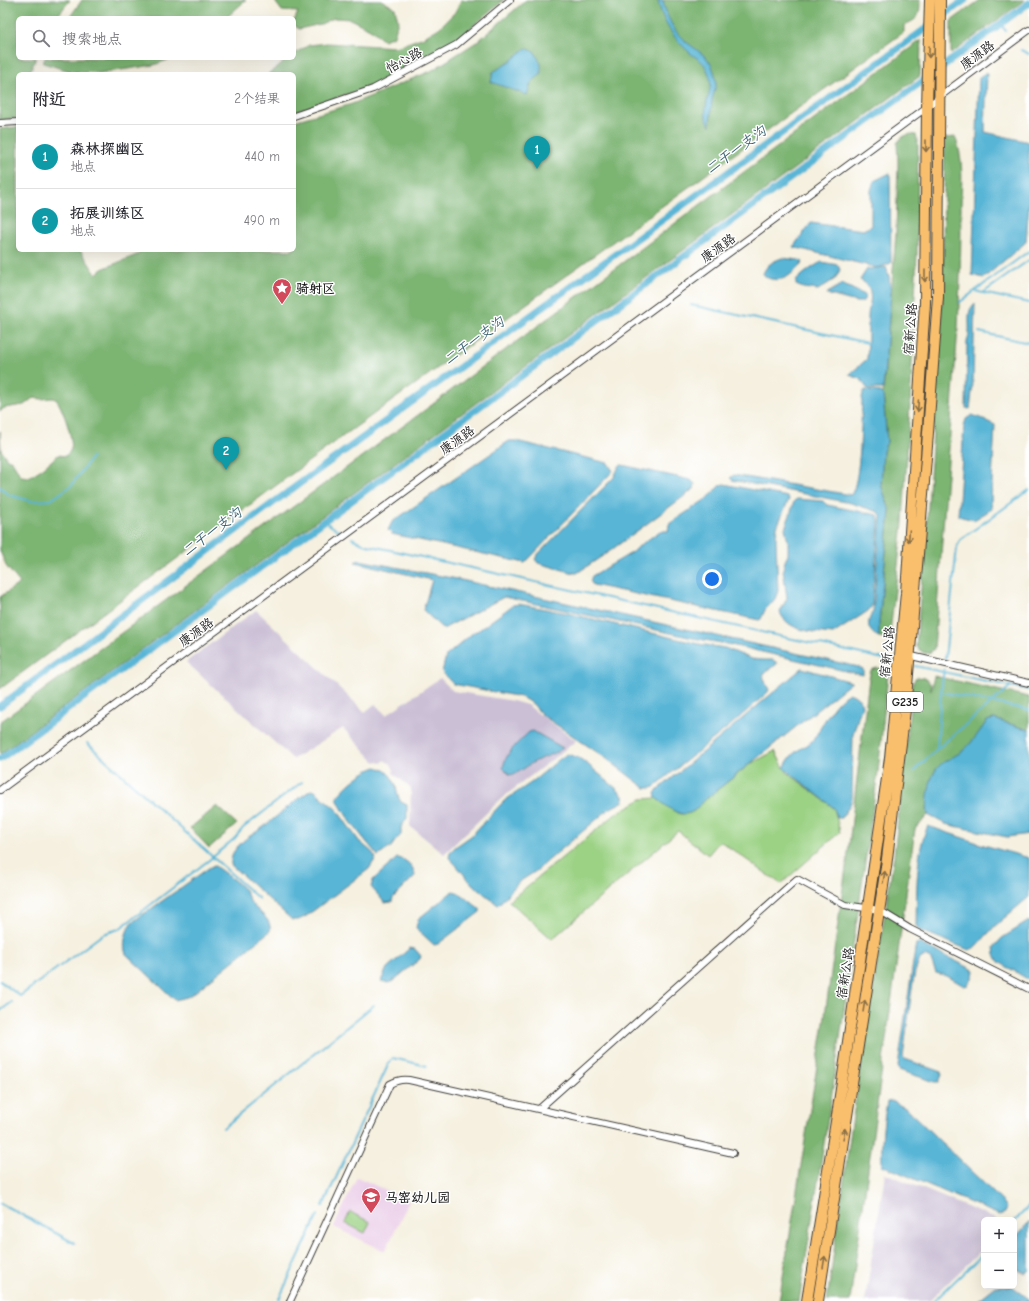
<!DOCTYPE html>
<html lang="zh">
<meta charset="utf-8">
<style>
:root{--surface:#fff;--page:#f2f2f3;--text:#2b2b33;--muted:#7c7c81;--line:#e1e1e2;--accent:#7c3aed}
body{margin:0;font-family:"Comic Neue","LXGW WenKai TC",sans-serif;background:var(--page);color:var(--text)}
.controls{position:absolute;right:12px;bottom:12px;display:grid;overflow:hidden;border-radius:6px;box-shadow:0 4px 16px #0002}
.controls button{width:36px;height:36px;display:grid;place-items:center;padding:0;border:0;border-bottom:1px solid var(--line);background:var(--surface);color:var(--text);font:20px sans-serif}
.you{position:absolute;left:712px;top:579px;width:14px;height:14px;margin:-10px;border:3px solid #fff;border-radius:50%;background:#1a73e8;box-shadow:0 0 0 6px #1a73e833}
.badge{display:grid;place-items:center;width:26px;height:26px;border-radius:50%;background:var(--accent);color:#fff;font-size:13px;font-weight:700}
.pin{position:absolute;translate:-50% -33px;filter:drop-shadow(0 1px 2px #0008)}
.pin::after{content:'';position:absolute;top:21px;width:14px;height:12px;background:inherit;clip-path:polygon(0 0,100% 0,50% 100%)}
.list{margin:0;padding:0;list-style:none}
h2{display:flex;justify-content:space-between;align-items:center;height:52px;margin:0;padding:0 16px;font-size:17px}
h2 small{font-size:13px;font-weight:400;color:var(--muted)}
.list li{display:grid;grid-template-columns:26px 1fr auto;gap:12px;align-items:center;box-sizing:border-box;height:64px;padding:0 16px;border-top:1px solid var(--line)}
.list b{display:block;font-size:15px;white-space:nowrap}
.list p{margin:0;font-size:13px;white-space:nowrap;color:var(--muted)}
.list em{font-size:13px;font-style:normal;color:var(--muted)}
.icon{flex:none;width:22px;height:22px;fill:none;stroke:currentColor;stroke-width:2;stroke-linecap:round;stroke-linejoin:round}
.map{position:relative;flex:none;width:1029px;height:1301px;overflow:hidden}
.search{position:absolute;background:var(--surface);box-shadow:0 4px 16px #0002;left:16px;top:16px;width:280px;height:44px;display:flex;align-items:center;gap:10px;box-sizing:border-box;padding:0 14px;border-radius:6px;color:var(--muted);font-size:15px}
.panel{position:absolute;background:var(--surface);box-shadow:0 4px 16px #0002;left:16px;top:72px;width:280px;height:180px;border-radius:6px}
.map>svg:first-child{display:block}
.built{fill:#ecd1ea}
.industrial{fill:#cbbfd5}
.green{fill:#9bd284;stroke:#5c7750}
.forest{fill:#7cb472;stroke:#4c6847}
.water{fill:#58b5d6;stroke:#3a6879}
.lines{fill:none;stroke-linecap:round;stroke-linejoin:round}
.stream{stroke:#58b5d6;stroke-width:2}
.canal{stroke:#58b5d6;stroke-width:7}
.minor-casing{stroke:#3d3c39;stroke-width:8}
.highway-casing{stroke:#3d3c39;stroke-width:12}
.minor{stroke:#fff;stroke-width:6}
.highway{stroke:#f9bf6d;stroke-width:10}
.oneway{stroke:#8a6e44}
.labels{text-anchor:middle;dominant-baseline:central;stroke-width:3;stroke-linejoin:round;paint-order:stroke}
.shield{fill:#fff;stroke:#606060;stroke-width:1}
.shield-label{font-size:12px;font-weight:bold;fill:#1c1c1c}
.street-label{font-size:13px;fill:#1c1c1c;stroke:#fff}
.poi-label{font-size:13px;font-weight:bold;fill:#1c1c1c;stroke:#fff;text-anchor:start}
.water-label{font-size:14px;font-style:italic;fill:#376170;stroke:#fff}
</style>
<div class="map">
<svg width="1029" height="1301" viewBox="0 0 1029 1301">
<rect width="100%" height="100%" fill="#fff"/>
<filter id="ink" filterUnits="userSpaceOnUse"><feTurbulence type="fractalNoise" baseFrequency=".025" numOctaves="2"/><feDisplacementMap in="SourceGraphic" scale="8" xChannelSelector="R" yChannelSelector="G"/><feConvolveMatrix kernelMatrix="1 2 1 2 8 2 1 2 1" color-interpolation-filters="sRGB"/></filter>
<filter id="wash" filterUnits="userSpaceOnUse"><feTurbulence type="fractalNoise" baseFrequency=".012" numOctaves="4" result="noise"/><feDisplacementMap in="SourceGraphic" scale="16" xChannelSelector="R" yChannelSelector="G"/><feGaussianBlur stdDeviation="0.9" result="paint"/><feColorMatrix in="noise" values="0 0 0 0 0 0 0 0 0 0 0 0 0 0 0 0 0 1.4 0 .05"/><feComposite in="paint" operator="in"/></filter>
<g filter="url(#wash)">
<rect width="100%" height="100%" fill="#f5f0df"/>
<!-- built -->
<path class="built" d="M357 1177 409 1201 385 1251 334 1227Z"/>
<!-- industrial -->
<path class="industrial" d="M256 610 365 712 375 704 386 715 440 678 453 691 513 701 527 705 576 741 501 799 444 854 410 826 411 788 393 773 394 770 391 764 384 760 382 763 374 761 343 728 293 759 186 662Z
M885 1173 998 1220H984V1248L929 1301H865Z"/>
<!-- green -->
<path class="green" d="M775 751 784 768 788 773 834 808 840 832 781 884 720 841 708 855 678 831 552 939 509 901 617 813 642 799 656 798 676 812 681 814 694 811 706 799 750 764Z
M350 1212 370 1222 365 1233 345 1223Z"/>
<!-- forest -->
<path class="forest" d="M0 0H70L56 18H18V58H36L29 74H18V118L0 120Z
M82 0H246L226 18H69Z
M276 0H381L395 8 398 21 394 36 384 40 370 29 350 19 334 18 321 24 299 29 294 25V21L298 12 282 11 276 3Z
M461 0H504L455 41 372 86 294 112V74H268L289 58H294V54L309 45 327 43 396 47 424 37 439 28 455 12Z
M526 0H920C920 16 919 19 904 25V32L342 437 0 689V597L20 583 6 566 0 551V431L1 450 7 459 12 461 21 476 29 477 43 468 58 455 65 456C68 454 70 452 71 449 74 440 63 410 58 402 58 401 54 398 53 398L42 399 33 398 24 405 4 408 0 412V129L18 127V250H80L96 274 102 269 139 254 141 250H294V121L352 104 431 71 478 41Z
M980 0H1025L951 54V21Z
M921 40 920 76 0 754V722L414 418Z
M45 58H173L154 65 101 73 73 72 43 63Z
M911 134 916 135 918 144 917 254 911 385 903 523 889 641 879 637V623L890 511 881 485 883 451 887 442 883 394 896 233 898 163 897 143C901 138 904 135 911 134Z
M955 137C965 160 961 187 961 210 961 250 960 288 958 328L934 649 929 653H924L916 647 927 520 942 303 945 138Z
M877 668 885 669 888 674 878 772 833 1087 799 1301H779L823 1029 848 853 869 678 871 670Z
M934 676 1029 697V730L994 719 987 721 977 737 965 750 937 768 927 808 928 815 915 829 850 1301H827L851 1130 894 856 913 682 917 677 924 678 930 683 931 690Z
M217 806 237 824 209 848 190 828Z"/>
<!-- water -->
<path class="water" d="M658 0H663C666 15 673 30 684 40 701 54 712 56 716 80 717 87 713 94 712 101 711 109 711 118 710 126 709 123 707 120 706 117 703 98 718 88 705 66 702 60 694 57 689 52 674 39 661 20 658 0Z
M526 48 535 52 541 64V74L531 83 527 95 491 82 493 72 508 63Z
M987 72 985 132 1029 142V202L1026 242 984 278 972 275 979 77Z
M890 173 891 263 878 268 793 247 811 223 863 230 871 226V190L874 181Z
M782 258 799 260 803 262 802 264C792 273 786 282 771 279 767 278 766 277 763 274 766 265 773 261 782 258Z
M822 262 838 265 840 270 835 279 818 290 803 288 796 285V281C801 275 816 264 822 262Z
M886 267 889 276 891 294 883 389H868L866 387 861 379 849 375 867 359C868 345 868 331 868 317 868 307 873 300 869 289 867 284 864 282 860 280L867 269Z
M842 284 865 295V298L862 302H856L826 294Z
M975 304 973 383 970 409 966 408 967 342C968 338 969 335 969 332 970 323 966 309 975 304Z
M865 390 881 392 883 394 887 442 883 451 881 485 890 511 879 623V637C867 632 866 622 873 612L881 515 878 512 851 503 732 480 730 478 734 475 851 495C861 481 861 418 862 398L863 393Z
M972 415 978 417 995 425 991 503 992 509 974 520 958 516 964 426 966 419Z
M509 441H516L608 463 613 471 525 563 392 534 388 530 392 522Z
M622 465 691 480 695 484 694 489 610 551 577 573H574L538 563 535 559 539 553 614 477 619 466Z
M724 484 788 497 789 499 777 527 776 540 778 591 775 599 765 610 761 619 759 620 593 585C590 582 590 580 592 576L633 552 639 546 660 531H668L669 524 709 497 720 485Z
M797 499 823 501 827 505 878 515 879 522 872 606 868 611 833 634C816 632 787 632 780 612L787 598 783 569 785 561 788 555V541L785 528 790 515 794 501Z
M359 560 452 578 859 667 863 669V675L727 644 693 638 504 597 443 629 423 610 432 580 355 562Z
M519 604 567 613 699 644 725 648 752 659 763 660H773L777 663 776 665C770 669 760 672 765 681 766 685 768 687 769 690L767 693 733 723 654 787 651 788H645L607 759 542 715 533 704 521 697 453 684 442 672 446 656 474 632 479 630 513 605Z
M802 668 852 682 706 799C703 802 699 807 695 810 681 821 667 806 656 798L655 793 659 789Z
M849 693 854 695 860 700 862 705 853 734 852 799 849 807 841 818H837L834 808 784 768C787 762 791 755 797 751 802 747 809 745 813 740 823 726 832 702 849 693Z
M994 719 1029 730V834L1007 837 997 835 945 824 928 815C926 803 929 776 938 767 945 759 958 756 966 748 974 740 980 731 987 721Z
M533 731 563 748C554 755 546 756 536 761 527 765 521 773 510 775L503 768C505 753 519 742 529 732Z
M567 754 577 757 585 762 618 790 623 796 624 801 609 809 536 871 519 882 498 905 472 884 456 865 449 858 450 852 455 847 471 836 504 801 532 782 561 758Z
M376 767C385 768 393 777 396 786 397 791 398 798 401 802 403 803 405 804 407 805V818L401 827V835L396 840 391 847 378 856C367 842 341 813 337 797 345 786 363 771 376 767Z
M311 790 315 791 337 810 359 841 372 852 376 858 369 869 305 917 298 920H292L231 865C231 859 231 855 235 850 242 839 256 833 266 825 281 813 295 800 311 790Z
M928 826 984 845 1029 858V897L995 926 976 947 969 950 922 931 916 926C917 897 915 851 928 826Z
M397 858C405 858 415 867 415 876L393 898 392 902 385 903 371 887 373 880Z
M215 866C224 873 238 882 245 890 247 893 248 898 250 901 256 912 272 917 270 931L195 992 187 997 175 1000 126 954C122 945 126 931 131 923L210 867Z
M453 891C462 892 473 904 480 909V912L438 944 434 945 416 928 418 919Z
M1029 921V980L999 962 995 955 994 947 1002 938Z
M919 943 974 970C974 975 971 981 968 985L964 986 947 976 936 973 930 958 925 956 920 959 915 972 912 988 903 1057 905 1059 941 1072 942 1075 939 1082H935L899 1070 898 1066 915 949 916 944Z
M410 948 415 949 421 956 420 959 393 981 389 983 381 981 387 968Z
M892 1101 907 1109 1004 1203 1007 1208 1005 1213 999 1215 882 1165C881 1143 883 1123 887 1102Z
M1029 1222V1271L1026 1273 1014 1268V1239Z
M996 1286H1012L1029 1299V1301H977Z"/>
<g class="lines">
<!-- stream -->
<path class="stream" d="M1000 24 1006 31
M1021 50 1029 54
M975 291 983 293 1029 260
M983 293 1029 303
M960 302 1029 251
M691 305 868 343
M979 332 1029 343
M0 487 9 495 31 501 51 500 71 486 92 457
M323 521 341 532
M352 538 363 544 893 661
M945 658 957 547 960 540 1029 490
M915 666 1029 690
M941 692 1029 710
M87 743 259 899
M937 749 941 692 944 669
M914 771 937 749 1011 686
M0 981 20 996 103 934 119 929 213 857 235 838 243 828 302 782
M0 1011 12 1002
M223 1128 374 1005
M0 1203 74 1243
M323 1206 389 1063 393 1058 427 1066
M1014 1222 1029 1206
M279 1299 318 1215
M934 1301 984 1253"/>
<!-- canal -->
<path class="canal" d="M0 706 277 500 965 0
M0 759 1029 3"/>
</g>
</g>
<g filter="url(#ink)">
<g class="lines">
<defs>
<path id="minor" d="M294 116 373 89 456 45 510 0
M0 123 18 122
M907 655 1029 683
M0 790 927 107 939 97 1029 30
M539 1109 797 879 845 905 879 910 910 929 1029 989
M290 1301 390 1084C397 1080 402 1079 409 1080L733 1153"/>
<path id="highway" d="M807 1301 838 1109 890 758 906 593 925 303 927 107 930 0
M818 1301 886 867 905 710 927 446 938 297 940 0"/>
</defs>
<!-- minor casing -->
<use href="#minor" class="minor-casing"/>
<!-- highway casing -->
<use href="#highway" class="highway-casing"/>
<!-- minor -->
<use href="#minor" class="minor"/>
<!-- highway -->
<use href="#highway" class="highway"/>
</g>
<!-- one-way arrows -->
<defs><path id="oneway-shaft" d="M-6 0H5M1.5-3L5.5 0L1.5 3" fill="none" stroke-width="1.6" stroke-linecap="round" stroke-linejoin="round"/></defs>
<g class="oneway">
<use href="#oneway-shaft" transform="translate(929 52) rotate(91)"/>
<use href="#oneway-shaft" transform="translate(926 146) rotate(90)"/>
<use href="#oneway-shaft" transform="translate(925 276) rotate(90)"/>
<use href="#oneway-shaft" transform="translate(918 406) rotate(94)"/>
<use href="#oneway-shaft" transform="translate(909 536) rotate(94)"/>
<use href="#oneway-shaft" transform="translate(884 877) rotate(-81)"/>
<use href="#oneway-shaft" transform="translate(864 1006) rotate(-81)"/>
<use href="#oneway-shaft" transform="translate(844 1134) rotate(-81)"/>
<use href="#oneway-shaft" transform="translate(824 1262) rotate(-81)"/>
</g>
</g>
<!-- icons -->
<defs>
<symbol id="sight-pin" viewBox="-11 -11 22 30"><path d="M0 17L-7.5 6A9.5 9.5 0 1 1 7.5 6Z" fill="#d1495b" stroke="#fff"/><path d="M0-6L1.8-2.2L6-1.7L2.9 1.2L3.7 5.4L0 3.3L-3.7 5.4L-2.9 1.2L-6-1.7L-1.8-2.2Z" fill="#fff"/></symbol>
<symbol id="school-pin" viewBox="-11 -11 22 30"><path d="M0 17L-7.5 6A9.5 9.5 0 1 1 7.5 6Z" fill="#d1495b" stroke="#fff"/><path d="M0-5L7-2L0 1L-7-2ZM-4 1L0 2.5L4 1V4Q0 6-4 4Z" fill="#fff"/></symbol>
</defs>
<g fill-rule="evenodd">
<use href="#sight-pin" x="271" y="277" width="22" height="30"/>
<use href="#school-pin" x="360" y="1186" width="22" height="30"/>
</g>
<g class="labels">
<!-- shield labels -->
<rect class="shield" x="887" y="692" width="36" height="20" rx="3"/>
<g class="shield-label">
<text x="905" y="702">G235</text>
</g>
<!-- street labels -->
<g class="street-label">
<text transform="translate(977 55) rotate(-37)">康源路</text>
<text transform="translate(404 60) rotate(-28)">怡心路</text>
<text transform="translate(718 248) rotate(-36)">康源路</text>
<text transform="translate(910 329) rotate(-86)">宿新公路</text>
<text transform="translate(457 440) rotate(-36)">康源路</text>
<text transform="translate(196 632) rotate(-36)">康源路</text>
<text transform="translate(887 652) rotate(-84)">宿新公路</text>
<text transform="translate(845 973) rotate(-81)">宿新公路</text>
</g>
<!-- poi labels -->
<g class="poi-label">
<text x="296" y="288">骑射区</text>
<text x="385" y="1197">马窑幼儿园</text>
</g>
<!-- water labels -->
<g class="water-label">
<text transform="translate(736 150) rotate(-36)">二干一支沟</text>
<text transform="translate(474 341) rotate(-36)">二干一支沟</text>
<text transform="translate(212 532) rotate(-37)">二干一支沟</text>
</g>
</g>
</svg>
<div class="controls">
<button>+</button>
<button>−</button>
</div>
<div class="you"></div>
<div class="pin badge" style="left:537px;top:169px;background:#0f9aa8">1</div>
<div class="pin badge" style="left:226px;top:470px;background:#0f9aa8">2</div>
<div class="search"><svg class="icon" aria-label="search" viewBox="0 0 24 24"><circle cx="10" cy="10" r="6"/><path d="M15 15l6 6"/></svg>搜索地点</div>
<section class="panel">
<h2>附近<small>2个结果</small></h2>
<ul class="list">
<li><span class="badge" style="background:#0f9aa8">1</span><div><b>森林探幽区</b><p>地点</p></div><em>440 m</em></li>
<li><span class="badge" style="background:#0f9aa8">2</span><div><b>拓展训练区</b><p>地点</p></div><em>490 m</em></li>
</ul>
</section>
</div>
